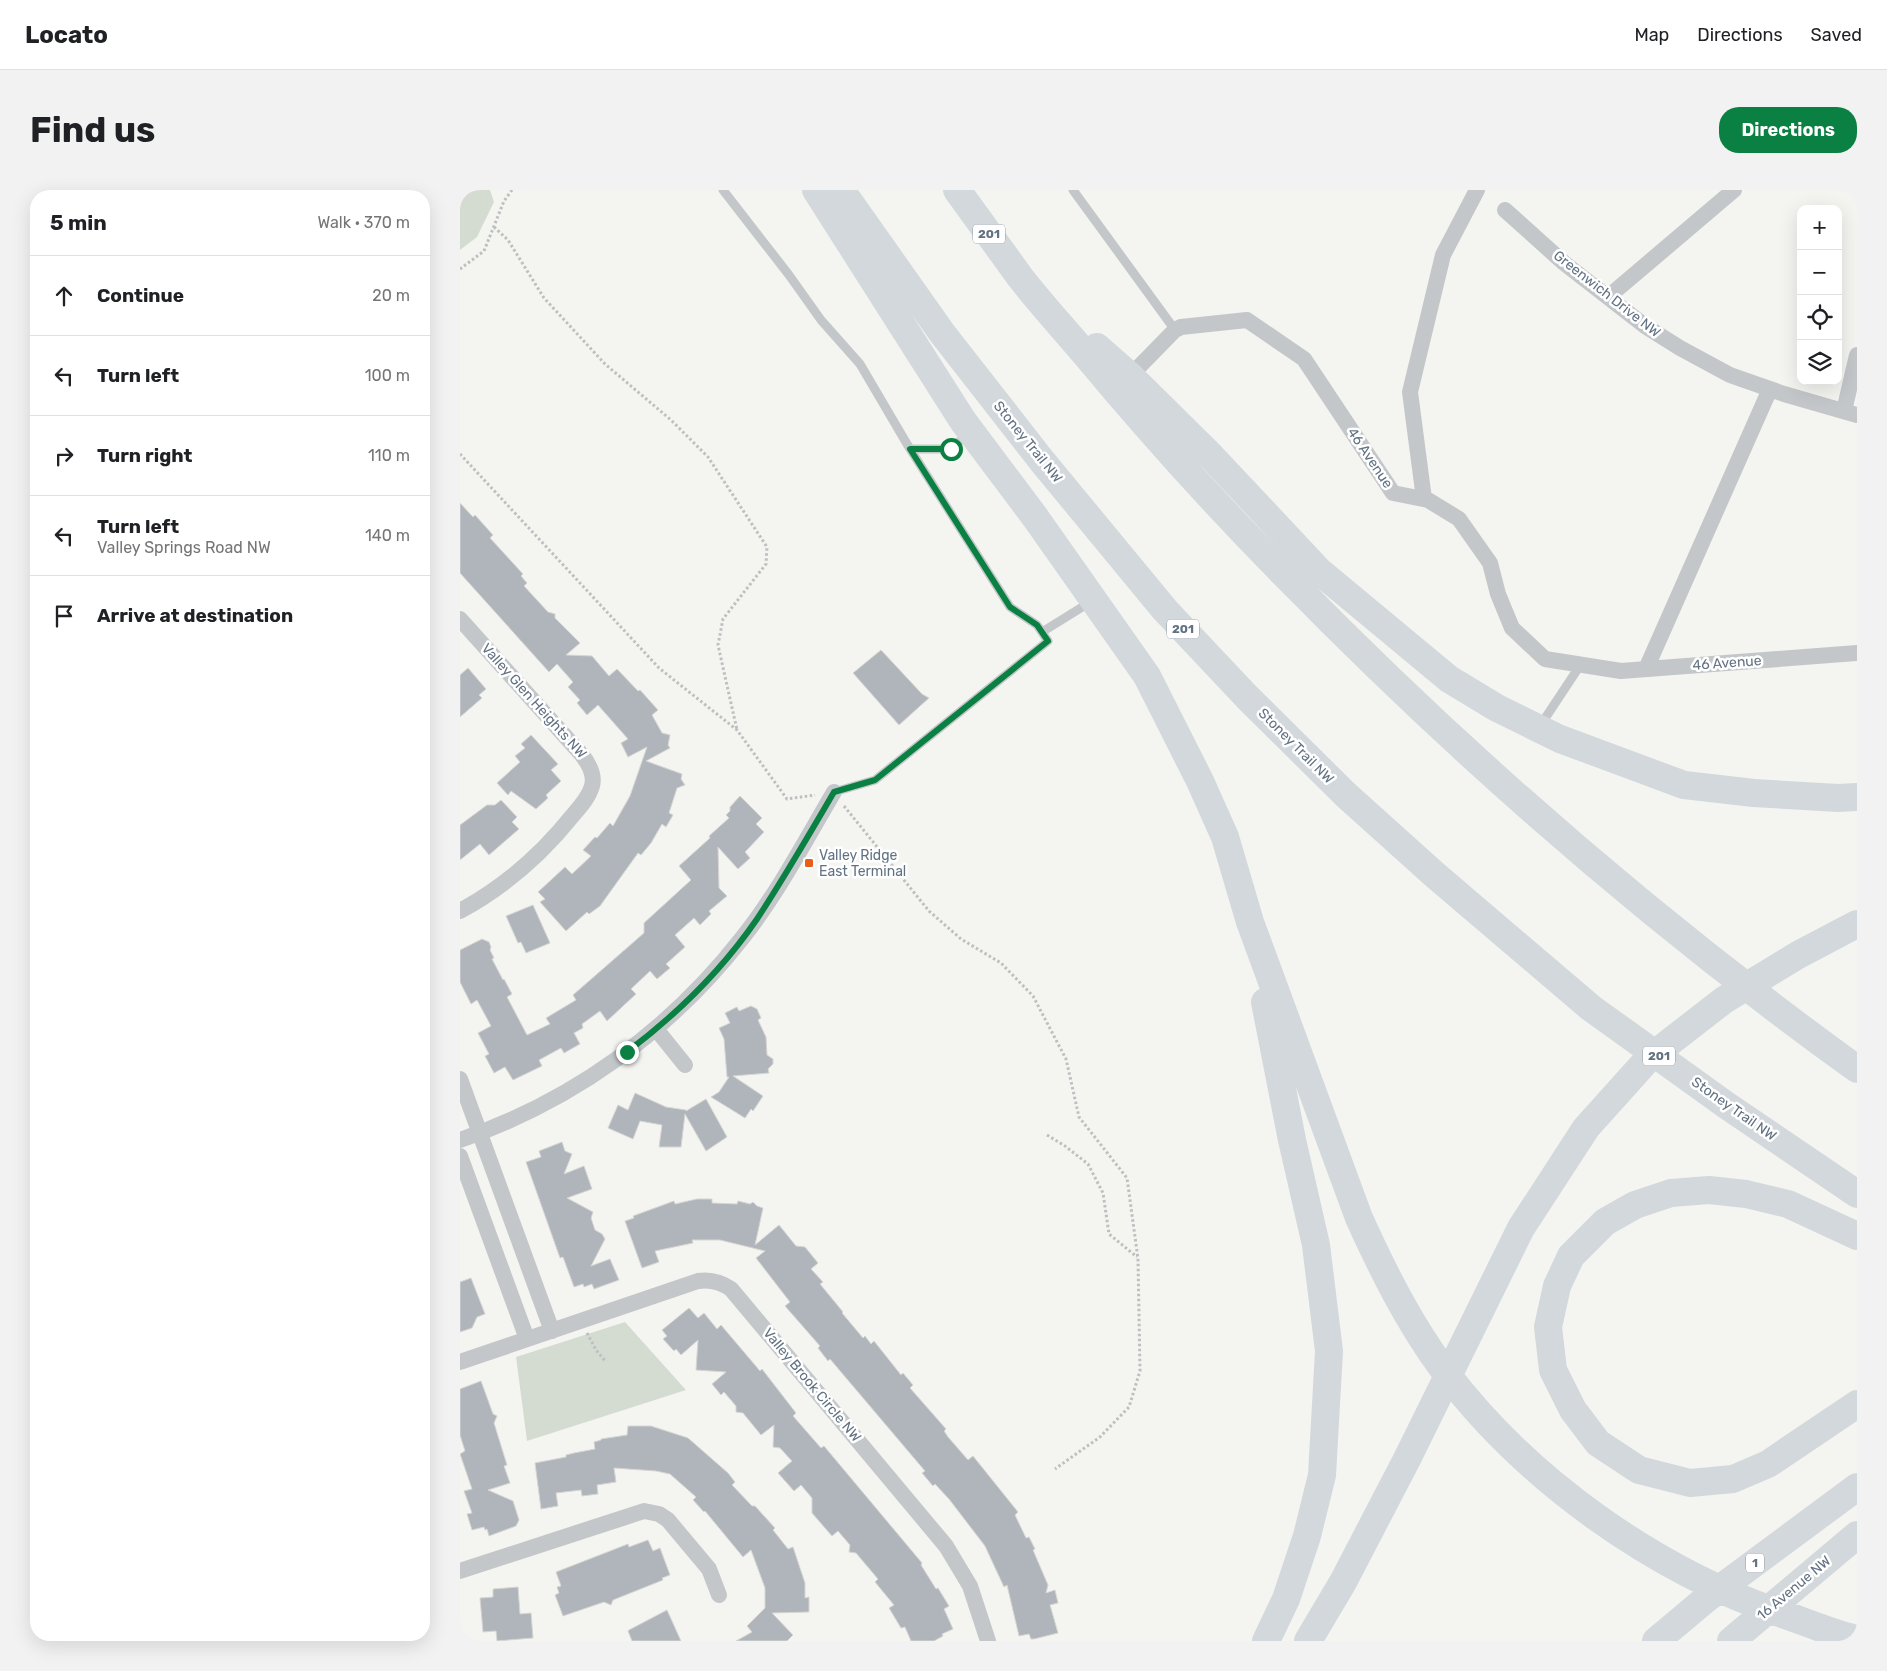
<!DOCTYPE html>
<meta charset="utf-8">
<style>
:root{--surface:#fff;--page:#f2f2f2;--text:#202124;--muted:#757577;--line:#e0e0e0;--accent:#0b8043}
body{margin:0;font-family:Rubik,sans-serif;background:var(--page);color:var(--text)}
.controls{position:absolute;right:15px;top:15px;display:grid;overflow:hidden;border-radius:10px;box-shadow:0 5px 20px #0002}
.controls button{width:45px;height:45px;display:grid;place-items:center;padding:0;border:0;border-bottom:1px solid var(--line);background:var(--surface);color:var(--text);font:25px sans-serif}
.stop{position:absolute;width:15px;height:15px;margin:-11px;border:4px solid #0b8043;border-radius:50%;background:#fff}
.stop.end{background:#0b8043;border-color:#fff;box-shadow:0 1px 5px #0008}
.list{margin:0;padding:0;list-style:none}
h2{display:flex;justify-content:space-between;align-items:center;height:65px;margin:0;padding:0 20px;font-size:21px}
h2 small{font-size:16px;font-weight:400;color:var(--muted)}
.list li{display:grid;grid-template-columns:32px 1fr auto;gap:15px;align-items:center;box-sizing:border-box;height:80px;padding:0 20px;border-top:1px solid var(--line)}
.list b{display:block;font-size:19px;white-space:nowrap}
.list p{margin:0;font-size:16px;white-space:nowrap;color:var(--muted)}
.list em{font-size:16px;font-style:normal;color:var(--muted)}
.icon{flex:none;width:28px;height:28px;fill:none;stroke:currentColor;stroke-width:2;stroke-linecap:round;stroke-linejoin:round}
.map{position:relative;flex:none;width:1397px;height:1451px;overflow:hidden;border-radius:20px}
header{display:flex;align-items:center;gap:30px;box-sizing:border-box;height:70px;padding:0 25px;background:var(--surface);border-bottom:1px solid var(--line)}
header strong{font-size:24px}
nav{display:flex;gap:28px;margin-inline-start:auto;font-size:18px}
.intro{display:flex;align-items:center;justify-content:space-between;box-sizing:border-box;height:120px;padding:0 30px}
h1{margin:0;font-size:35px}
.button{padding:12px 22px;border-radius:20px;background:var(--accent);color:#fff;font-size:18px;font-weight:700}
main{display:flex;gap:30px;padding:0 30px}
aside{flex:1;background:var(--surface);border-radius:20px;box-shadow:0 5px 20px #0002}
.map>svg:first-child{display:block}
.green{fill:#d4dcd1}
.building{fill:#afb5bb;stroke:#d6d6d3}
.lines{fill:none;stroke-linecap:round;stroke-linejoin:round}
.path{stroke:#bdbfc1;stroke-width:3;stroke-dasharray:2.5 2.5;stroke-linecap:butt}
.service{stroke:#c4c7ca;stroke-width:9}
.minor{stroke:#c4c7ca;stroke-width:16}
.motorway{stroke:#d3d8dc;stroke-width:28}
.route{stroke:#0b8043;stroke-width:6}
.poi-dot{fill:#ea5d1b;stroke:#fff;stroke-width:2}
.labels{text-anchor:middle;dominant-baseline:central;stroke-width:5;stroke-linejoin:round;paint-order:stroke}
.shield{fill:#fff;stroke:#919ca8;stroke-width:1}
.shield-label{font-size:12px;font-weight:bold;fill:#627283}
.street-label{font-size:14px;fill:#627283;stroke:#fff}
.poi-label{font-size:14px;fill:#627283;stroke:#fff;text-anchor:start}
</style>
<header>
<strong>Locato</strong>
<nav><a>Map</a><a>Directions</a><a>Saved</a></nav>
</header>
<div class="intro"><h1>Find us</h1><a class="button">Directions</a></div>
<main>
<aside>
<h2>5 min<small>Walk · 370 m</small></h2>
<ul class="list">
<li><svg class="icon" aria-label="ahead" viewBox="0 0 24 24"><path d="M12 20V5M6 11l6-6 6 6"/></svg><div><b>Continue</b></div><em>20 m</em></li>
<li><svg class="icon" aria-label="left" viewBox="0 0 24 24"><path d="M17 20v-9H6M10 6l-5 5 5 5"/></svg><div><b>Turn left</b></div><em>100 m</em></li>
<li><svg class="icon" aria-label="right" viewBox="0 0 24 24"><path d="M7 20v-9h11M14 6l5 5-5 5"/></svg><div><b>Turn right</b></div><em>110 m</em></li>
<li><svg class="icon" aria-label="left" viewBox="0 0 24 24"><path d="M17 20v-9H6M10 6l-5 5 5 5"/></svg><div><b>Turn left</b><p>Valley Springs Road NW</p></div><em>140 m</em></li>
<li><svg class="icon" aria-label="arrive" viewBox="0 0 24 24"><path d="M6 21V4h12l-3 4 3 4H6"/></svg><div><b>Arrive at destination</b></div></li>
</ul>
</aside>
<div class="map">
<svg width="1397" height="1451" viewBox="0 0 1397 1451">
<rect width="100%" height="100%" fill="#f4f5f0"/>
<!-- green -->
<path class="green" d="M0 0H30L34 12 17 47 0 60Z
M165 1132 226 1200 67 1251 56 1167Z"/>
<!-- building -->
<path class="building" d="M0 313 13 327 15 325 33 345 30 348 63 384 61 386 67 393 64 396 88 422 95 424V428L120 453 106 465 132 466 149 486 157 479 178 501 180 500 198 520 192 525 202 543 210 545 208 555 210 558 186 571 222 584 221 589 225 595 217 598 209 623 213 625 206 637 202 634 191 653 181 665 178 663 140 716 129 724 127 722 106 741 80 712 85 709 78 702 105 677 112 684 131 666 123 660 135 647 137 648 150 633 153 636 170 606 187 557 168 567 161 553 168 549 138 515 127 525 117 513 120 510 108 497 113 492 97 474 89 482 0 383Z
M421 460 462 504 469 508 439 535 393 483Z
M8 478 26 499 19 505 22 508 0 527V485Z
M71 545 98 574 91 580 101 591 86 605 88 608 76 619 51 601 48 605 37 593 60 572 55 566 65 558 61 554Z
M280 606 302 628 296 634 304 642 285 662 290 668 278 679 258 657 259 698 267 706 249 721 251 724 240 735 234 728 215 745 225 757 206 774 210 778 197 789 190 781 171 799 176 804 147 831 140 821 122 834 123 838 114 843 120 854 104 863 101 858 79 870 82 876 53 890 45 877 34 883 25 866 29 864 18 843 31 836 17 810 11 814 0 792V760L22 749 29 752 31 757 30 760 34 768 32 769 43 790 44 789 52 804 47 807 67 845 90 834 86 828 116 810 113 805 184 743V733L231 690 219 676 250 648 249 646 269 628 266 625 270 621V617Z
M41 610 57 627 52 632 59 639 29 665 20 654 0 670V635L27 615H35Z
M73 715 90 753 66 763 61 752 58 753 46 726Z
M291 816 297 819 301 828 298 830 306 847 307 865 313 869V874L308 879 309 883 273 886 303 906 293 921 291 919 285 928 251 907 259 902 269 887H267L264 849 259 838 270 833 265 823 277 817 279 821Z
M175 903 206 917 226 920V921L246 909 267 947 246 961 225 924 221 957H199L202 935 180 931 173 949 148 938 158 915 168 920Z
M102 952 105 961 112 964 104 984 124 976 132 999 107 1008 133 1022 131 1028 135 1040 142 1044 145 1049 131 1076 150 1069 159 1090 134 1099 132 1094 124 1097 123 1094 114 1097 103 1067 100 1068 66 972 81 967 79 961Z
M237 1009H252V1013L277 1014 278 1011 290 1014 293 1012 297 1016 303 1018 295 1055 319 1035 336 1056 345 1057 358 1073 351 1079 363 1092 360 1094 383 1122 382 1123 403 1148 405 1146 411 1154 414 1151 441 1185 443 1183 453 1195 450 1198 486 1239 484 1241 488 1247 508 1270 513 1266 558 1322 555 1325 566 1348 569 1347 575 1359 573 1360 588 1395 586 1403 595 1400 598 1413 590 1415 598 1443 574 1449H571L569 1444 559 1446 547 1395 544 1397 525 1356 489 1309 475 1294 473 1296 462 1283 465 1281 370 1169 368 1171 358 1158 360 1156 325 1116 330 1112 296 1068 305 1061 260 1050H232L233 1053 195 1061 199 1072 182 1078 165 1031 174 1028 173 1026 214 1011 215 1014Z
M11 1088 25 1124 17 1127 12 1138 0 1142V1092Z
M229 1118 238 1128 244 1123 257 1139 261 1135 300 1181 302 1179 336 1223 333 1226 361 1258 364 1256 462 1373 461 1375 476 1399 478 1398 489 1416 484 1419 493 1439 482 1444 483 1446 474 1451H451L445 1437 441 1438 429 1418 434 1415 415 1392 418 1389 396 1363 389 1362 390 1355 378 1341 372 1346 352 1323V1308L341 1295 334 1301 318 1283 332 1271 320 1258 313 1257 314 1235 301 1245 283 1223 276 1222V1216L264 1202 261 1205 252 1194 266 1182 236 1180 238 1150 221 1165 216 1159 214 1161 203 1149 207 1146 202 1140Z
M21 1191 33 1224 37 1226 34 1233 47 1275 44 1276 50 1293 28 1300 53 1311 59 1330 56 1336 29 1346 27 1339 25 1340 24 1337 12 1340 7 1324 12 1323 4 1301 12 1299 0 1264 5 1261 0 1245V1199Z
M168 1236H191L228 1248 268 1283 275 1292 272 1295 292 1316H295L315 1338 313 1340 328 1359 333 1357 345 1393V1408L349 1407V1422L312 1423 333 1445 327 1451H276L292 1442 287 1436 305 1418V1398L291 1360 283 1367 245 1321 244 1322 233 1310 236 1307 210 1284 196 1281 154 1278 156 1292 137 1295 138 1304 122 1306 121 1300 96 1303 98 1316 81 1319 75 1273 106 1267V1265L114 1263 135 1259 134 1252 141 1250V1249L167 1245Z
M188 1350 193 1361 200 1358 210 1385 202 1388 203 1390 153 1410 151 1415 144 1412 103 1426 95 1405 99 1403 97 1397 101 1396 96 1382 168 1354 169 1357Z
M58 1397 60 1424 71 1423 73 1448 37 1451 36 1441 23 1442 20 1408 33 1407V1399Z
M207 1420 221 1451H172L168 1441 169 1440Z"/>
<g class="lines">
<!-- path -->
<path class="path" d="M34 37 48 50 84 108 145 174 211 230 248 267 307 357 306 374 263 429 258 455 277 540
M0 79 24 61 44 11 52 0
M0 264 199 478 277 540 327 609 355 605
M384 616 469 721 501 749 541 773 573 806 606 869 619 927 667 988 678 1069 680 1181 669 1217 640 1247 595 1279
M587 945 605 956 628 974 643 1003 649 1044 677 1067
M127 1143 136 1160 146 1172"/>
<!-- service -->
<path class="service" d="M263 0 329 85 361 130 400 174 447 254 550 417 577 435 588 451 415 590 374 602
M613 0 715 140
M450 259H491L509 243
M582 442 632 411
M1080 536 1121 474"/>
<!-- minor -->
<path class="minor" d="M1045 20 1104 73 1185 136 1220 158 1270 185 1324 204 1397 225
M1148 107 1274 0
M670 186 715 140 721 137 787 130 844 169 933 303 968 310 999 329 1030 373 1038 404 1052 438 1085 469 1161 481 1397 463
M1384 221 1397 165
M964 309 950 202 983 65 1017 0
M0 429 122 565C129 574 135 585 132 596 129 607 120 617 113 625 82 664 44 697 0 721
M1186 479 1310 199
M196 839 225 875
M0 889 92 1141
M0 950C113 911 210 841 283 747 318 703 345 651 374 602
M0 966 67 1149
M0 1172 238 1091C250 1089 261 1092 271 1099L486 1356 510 1396 528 1451
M0 1381 184 1321 199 1324 208 1330 249 1379 259 1405"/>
<!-- motorway -->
<path class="motorway" d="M356 0 503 231 575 327 687 486 740 591 765 647 790 732 899 1028C923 1081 949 1133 983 1179 1066 1290 1195 1381 1325 1425 1349 1433 1373 1444 1397 1449
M381 0 482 143 582 271 705 420 787 507 886 605 975 685 1131 818 1266 915 1397 1004
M497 0C518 29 539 58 560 87 581 114 604 139 626 165 689 241 756 315 826 386 1002 566 1193 732 1397 879
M637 157 670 186 751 266 859 381 989 489 1037 518 1100 549 1224 595 1294 603 1378 608 1397 607
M805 812 832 950 856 1055 869 1161 862 1285 847 1346 826 1409 806 1451
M1397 1046 1328 1014 1286 1004 1249 1000 1211 1003 1175 1015 1145 1032 1111 1066 1097 1096 1088 1137 1093 1180 1113 1220 1138 1253 1179 1280 1230 1293 1273 1289 1308 1274 1397 1214
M848 1451 883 1392 947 1269 1061 1038 1126 938 1188 869 1264 810 1338 765 1397 734
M1196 1451 1246 1409 1397 1297
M1271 1451 1397 1345"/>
</g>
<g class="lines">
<!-- route -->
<path class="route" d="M167 862C216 825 262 780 297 729 324 688 349 645 374 602L415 590 588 451 577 435 550 417 450 259H491"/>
</g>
<!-- markers -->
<rect class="poi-dot" x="344" y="668" width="10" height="10" rx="2.5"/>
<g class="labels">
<!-- shield labels -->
<g class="shield">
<rect x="513" y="34.5" width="32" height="19" rx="4"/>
<rect x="707" y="429.5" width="32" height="19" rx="4"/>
<rect x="1183" y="856.5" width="32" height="19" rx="4"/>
<rect x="1286" y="1363.5" width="18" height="19" rx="4"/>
</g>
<g class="shield-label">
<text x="529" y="44">201</text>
<text x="723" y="439">201</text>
<text x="1199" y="866">201</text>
<text x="1295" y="1373">1</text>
</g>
<!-- street labels -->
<g class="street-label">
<text transform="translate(1147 104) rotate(38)">Greenwich Drive NW</text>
<text transform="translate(568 252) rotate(51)">Stoney Trail NW</text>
<text transform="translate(910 268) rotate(56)">46 Avenue</text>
<text transform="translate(1267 473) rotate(-4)">46 Avenue</text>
<text transform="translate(74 511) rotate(48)">Valley Glen Heights NW</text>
<text transform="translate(836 556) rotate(45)">Stoney Trail NW</text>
<text transform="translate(1274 919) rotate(35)">Stoney Trail NW</text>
<text transform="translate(352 1195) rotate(50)">Valley Brook Circle NW</text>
<text transform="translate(1334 1398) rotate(-40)">16 Avenue NW</text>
</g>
<!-- poi labels -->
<g class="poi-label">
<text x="359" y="665">Valley Ridge<tspan x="359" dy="16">East Terminal</tspan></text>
</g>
</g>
</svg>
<div class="controls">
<button>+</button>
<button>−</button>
<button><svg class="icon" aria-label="locate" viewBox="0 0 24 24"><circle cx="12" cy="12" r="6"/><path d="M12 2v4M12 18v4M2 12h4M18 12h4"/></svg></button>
<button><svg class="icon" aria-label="layers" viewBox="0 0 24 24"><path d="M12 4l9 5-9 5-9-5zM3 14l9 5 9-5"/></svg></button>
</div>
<div class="stop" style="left:491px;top:259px"></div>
<div class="stop end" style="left:167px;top:862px"></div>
</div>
</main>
